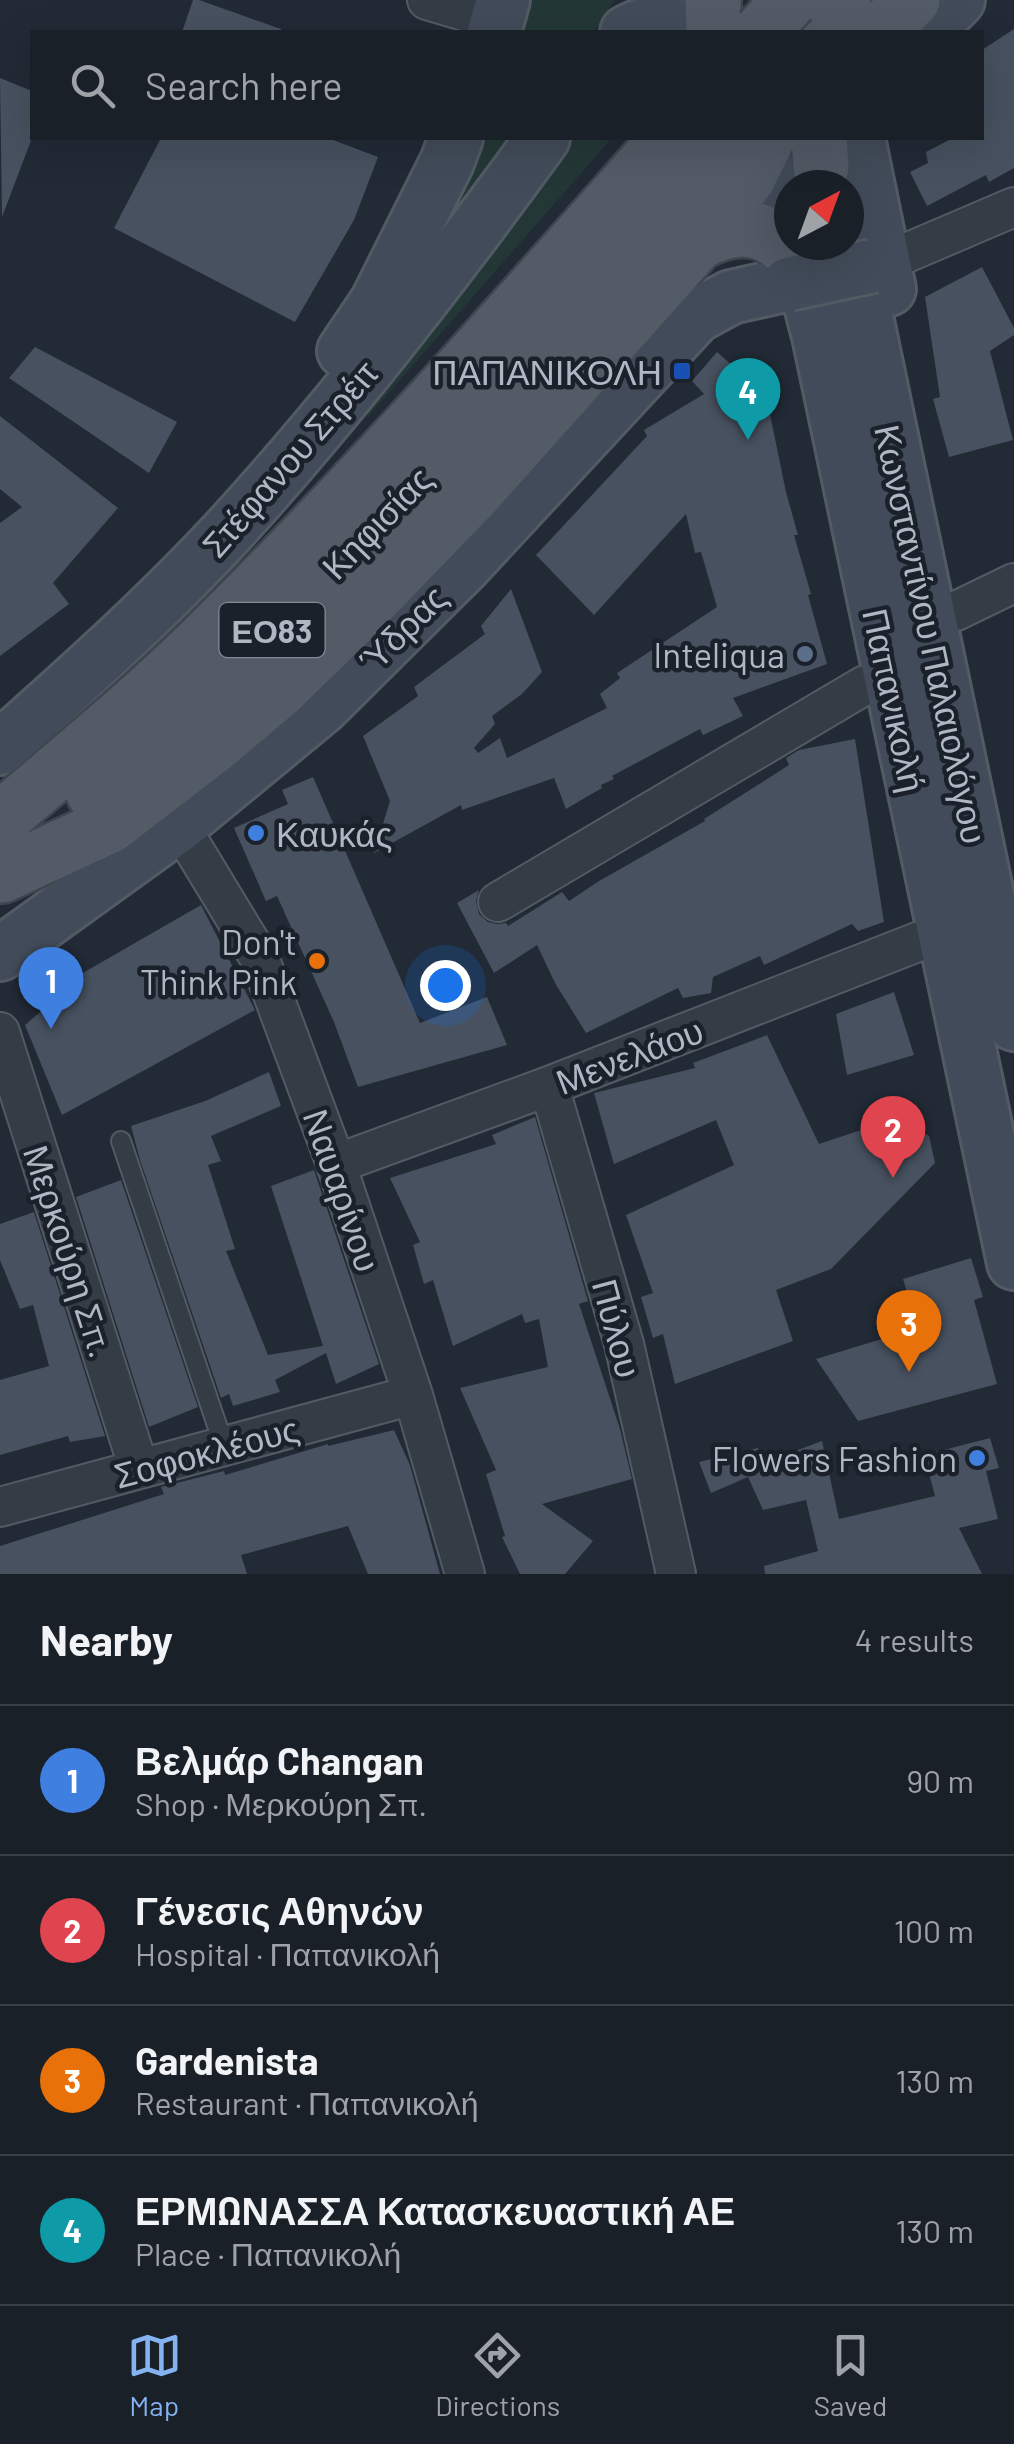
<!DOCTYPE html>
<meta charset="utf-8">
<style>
:root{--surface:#192028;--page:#222830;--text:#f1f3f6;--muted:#9fa3a8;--line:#373e45;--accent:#85b2f1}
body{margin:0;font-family:Barlow,sans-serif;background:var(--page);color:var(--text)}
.compass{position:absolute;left:774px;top:170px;width:90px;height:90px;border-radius:50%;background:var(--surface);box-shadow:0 10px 40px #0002;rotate:41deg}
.you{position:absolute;left:445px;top:985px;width:35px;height:35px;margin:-25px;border:8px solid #fff;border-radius:50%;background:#1a73e8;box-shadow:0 0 0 15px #1a73e833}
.badge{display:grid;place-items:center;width:65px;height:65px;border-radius:50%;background:var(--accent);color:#fff;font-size:32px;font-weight:700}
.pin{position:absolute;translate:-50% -82px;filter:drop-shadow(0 2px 5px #0008)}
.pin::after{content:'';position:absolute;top:52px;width:35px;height:30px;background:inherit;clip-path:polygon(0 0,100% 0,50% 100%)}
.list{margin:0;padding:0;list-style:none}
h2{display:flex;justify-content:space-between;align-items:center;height:130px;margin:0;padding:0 40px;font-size:42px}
h2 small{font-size:32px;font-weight:400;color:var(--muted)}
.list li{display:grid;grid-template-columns:65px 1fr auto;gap:30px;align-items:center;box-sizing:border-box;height:150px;padding:0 40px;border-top:2px solid var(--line)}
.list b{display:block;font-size:38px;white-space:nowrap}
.list p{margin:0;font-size:32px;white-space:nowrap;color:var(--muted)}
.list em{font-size:32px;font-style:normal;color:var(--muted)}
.icon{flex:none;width:55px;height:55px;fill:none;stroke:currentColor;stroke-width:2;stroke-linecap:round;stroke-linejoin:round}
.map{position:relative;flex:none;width:1014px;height:1574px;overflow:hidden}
.search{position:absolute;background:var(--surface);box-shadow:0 10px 40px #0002;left:30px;right:30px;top:30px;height:110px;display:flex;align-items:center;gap:25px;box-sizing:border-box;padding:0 35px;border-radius:0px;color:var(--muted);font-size:38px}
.sheet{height:730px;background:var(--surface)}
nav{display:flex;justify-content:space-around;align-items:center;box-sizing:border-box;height:140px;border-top:2px solid var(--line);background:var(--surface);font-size:28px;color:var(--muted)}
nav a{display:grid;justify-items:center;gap:5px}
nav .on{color:var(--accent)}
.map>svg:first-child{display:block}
.green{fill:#243737}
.building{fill:#47515f}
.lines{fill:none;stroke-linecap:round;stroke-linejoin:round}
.lane-casing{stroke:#525a64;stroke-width:22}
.street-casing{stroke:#525a64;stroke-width:42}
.secondary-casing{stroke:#525a64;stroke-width:58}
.primary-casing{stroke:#3e454f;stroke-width:60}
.lane{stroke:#343c46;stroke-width:18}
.street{stroke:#343c46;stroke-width:38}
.secondary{stroke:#424b59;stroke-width:52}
.primary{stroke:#525b66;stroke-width:55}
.secondary-bridge-casing{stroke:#525a64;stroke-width:58;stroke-linecap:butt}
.primary-bridge-casing{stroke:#3e454f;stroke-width:60;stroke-linecap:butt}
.secondary-bridge{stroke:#424b59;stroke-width:52}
.primary-bridge{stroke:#525b66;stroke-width:55}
.transit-dot{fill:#1a4fb4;stroke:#1a212a;stroke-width:4}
.service-dot{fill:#5c6f8a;stroke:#1a212a;stroke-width:4}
.shop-dot{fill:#3f7fe0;stroke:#1a212a;stroke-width:4}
.food-dot{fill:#e8710a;stroke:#1a212a;stroke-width:4}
.labels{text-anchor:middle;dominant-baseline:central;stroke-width:9;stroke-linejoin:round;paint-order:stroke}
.shield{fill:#1a212a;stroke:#828a95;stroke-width:2.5}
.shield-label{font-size:32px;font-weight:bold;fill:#aeb7c3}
.poi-label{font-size:35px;fill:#aeb7c3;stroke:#1a212a;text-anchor:end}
.street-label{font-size:35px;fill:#aeb7c3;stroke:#1a212a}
</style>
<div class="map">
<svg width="1014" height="1574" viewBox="0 0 1014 1574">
<rect width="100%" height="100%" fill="#212a35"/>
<!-- green -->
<path class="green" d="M527 0H615L594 32H518Z
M478 138H518L411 270Z
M564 138H612L367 418 368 404Z"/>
<!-- building -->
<path class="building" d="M193 0H199L281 29V32H182Z
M1014 29V168L989 182 986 175 927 206 910 172 928 163 926 152 953 138H982V50Z
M0 78 32 91V138L2 217Z
M161 138H328L378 157 354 220 295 322 114 228Z
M982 267 1014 328V335L990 351 1013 440 949 457 933 399 940 397 925 297Z
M35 347 177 422 149 473 9 378Z
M717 352 766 395 786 492 798 535H794L811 594 808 595 827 664 733 698 743 716 703 735 700 729 612 776 614 779 601 785 602 788 566 809 554 778 462 810 461 805 374 853 390 801 363 736 418 696 414 687 485 634 481 626 511 589 542 672 522 694 492 716 495 724 474 748 478 753 500 738 507 758 607 708 600 694 620 678 617 673 717 607 701 552 695 553 686 514 594 615 536 555 647 436 644 430 704 394 692 381Z
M0 416 118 508 53 583 69 604 0 656V523L22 507 0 489Z
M855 739 884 922 858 931 852 924 764 965 760 956 713 977 711 993 683 998 678 988 586 1033 555 983 537 945 494 973 457 903 479 890 476 901 479 914 488 922 497 924 506 923 508 926 562 892 569 901 599 881 705 821 704 819 789 765 786 758 799 750Z
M313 777 420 1023 487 997 507 1045 358 1087 334 1022 277 896 266 901 234 828 288 804 282 790Z
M201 905 255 1010 62 1115 25 1025 82 976 81 974Z
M894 992 914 1055 847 1075 836 1014Z
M767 1035 819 1144 900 1117 929 1136 935 1163 831 1269 776 1290 793 1341 675 1384 663 1334 653 1338 641 1297 653 1293 626 1215 734 1165 716 1120 614 1164 594 1093 695 1068 693 1063Z
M269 1072 281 1106 211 1136 221 1161 208 1165 235 1249 226 1251 268 1355 323 1346 271 1186 314 1170 379 1364 336 1384 326 1353 275 1380 280 1392 233 1406 229 1394 221 1398 140 1160 131 1126 205 1101Z
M535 1117 588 1301 579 1304 620 1429 632 1479 542 1504 593 1541 565 1574H520L502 1537 505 1536 486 1474 496 1470 460 1388 548 1367 539 1319 525 1323 522 1314 453 1346 433 1280 424 1284 413 1245 420 1242 390 1178 496 1144 492 1135Z
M121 1180 198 1407 149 1427 76 1197Z
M34 1212 105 1436 70 1442 68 1436 0 1455V1380L49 1366 33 1305 20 1309 0 1260V1224Z
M971 1258 983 1297 974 1300 997 1384 858 1421 816 1359 918 1328 903 1279Z
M394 1430 410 1465 440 1574H368L348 1526 241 1555 247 1574H0V1546L164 1494 161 1487 224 1471 225 1475 328 1444V1446Z
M990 1438 999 1468 986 1471 998 1519 959 1528 982 1574H765L764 1566 818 1551 806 1500 763 1510 748 1477 711 1493 699 1462 758 1448 763 1463 822 1441 839 1519 935 1496 924 1455Z"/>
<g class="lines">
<defs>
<path id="lane" d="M121 1141 224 1446"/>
<path id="street" d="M427 0 498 21
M883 263 1014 207
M956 611 1014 583
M179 825 259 957 336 1164 413 1395 465 1574
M498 902 865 685
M0 1032 139 1469
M549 1086 624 1344 676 1574
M336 1164 549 1086 920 941
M0 1507 413 1395"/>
<path id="secondary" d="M494 32 503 0
M627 32C659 15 681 18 714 32
M926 32 958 0
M755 138 789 226
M858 138 889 289
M795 245 819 336 1014 1263
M848 245 868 326 1014 1024
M344 351 377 302 447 162 456 138
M0 748C79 678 159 606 231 528 343 405 445 273 543 138
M0 954 179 825 322 707 462 568 696 316 731 297 789 284"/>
<path id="primary" d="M713 0 714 32
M812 32 843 0
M880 32 912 0
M819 138 821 167
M697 243C740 219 774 226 802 266
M94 793 151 744 232 670 525 367 720 138
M0 820C69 761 140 703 205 639 367 480 517 308 668 138
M2 875 110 825 214 745 278 691 355 616 477 490 716 222 748 177 767 138"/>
</defs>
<!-- lane casing -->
<use href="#lane" class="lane-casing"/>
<!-- street casing -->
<use href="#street" class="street-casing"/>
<!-- secondary casing -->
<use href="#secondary" class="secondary-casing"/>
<!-- primary casing -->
<use href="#primary" class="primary-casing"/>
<!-- lane -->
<use href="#lane" class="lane"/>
<!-- street -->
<use href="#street" class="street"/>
<!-- secondary -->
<use href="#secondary" class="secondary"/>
<!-- primary -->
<use href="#primary" class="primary"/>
<defs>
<path id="secondary-bridge" d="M789 284 873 266"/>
<path id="primary-bridge" d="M761 32 790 0"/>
</defs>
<!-- secondary-bridge casing -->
<use href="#secondary-bridge" class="secondary-bridge-casing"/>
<!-- primary-bridge casing -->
<use href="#primary-bridge" class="primary-bridge-casing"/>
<!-- secondary-bridge -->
<use href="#secondary-bridge" class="secondary-bridge"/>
<!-- primary-bridge -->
<use href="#primary-bridge" class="primary-bridge"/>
</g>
<!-- markers -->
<rect class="transit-dot" x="672" y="361" width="20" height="20" rx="5"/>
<circle class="service-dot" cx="805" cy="654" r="10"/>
<g class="shop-dot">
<circle cx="256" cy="833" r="10"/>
<circle cx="977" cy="1458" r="10"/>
</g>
<circle class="food-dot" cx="317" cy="961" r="10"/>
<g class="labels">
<!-- shield labels -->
<rect class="shield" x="219.5" y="603" width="105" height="54" rx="8"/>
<g class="shield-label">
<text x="272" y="630">ΕΟ83</text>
</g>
<!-- poi labels -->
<g class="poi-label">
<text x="662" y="371">ΠΑΠΑΝΙΚΟΛΗ</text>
<text x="785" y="654">Inteliqua</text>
<text x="276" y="833" text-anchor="start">Καυκάς</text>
<text x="297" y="941">Don't<tspan x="297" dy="40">Think Pink</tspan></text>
<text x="957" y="1458">Flowers Fashion</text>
</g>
<!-- street labels -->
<g class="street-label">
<text transform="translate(289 458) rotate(-49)">Στέφανου Στρέιτ</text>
<text transform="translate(376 522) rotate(-46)">Κηφισίας</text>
<text transform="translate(402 628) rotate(-45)">Ύδρας</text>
<text transform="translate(932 634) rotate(78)">Κωνσταντίνου Παλαιολόγου</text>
<text transform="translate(895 700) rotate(78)">Παπανικολή</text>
<text transform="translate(629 1055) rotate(-21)">Μενελάου</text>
<text transform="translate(343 1190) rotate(71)">Ναυαρίνου</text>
<text transform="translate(70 1251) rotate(72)">Μερκούρη Σπ.</text>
<text transform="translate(618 1328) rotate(75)">Πύλου</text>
<text transform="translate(206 1451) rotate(-15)">Σοφοκλέους</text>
</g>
</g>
</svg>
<svg class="compass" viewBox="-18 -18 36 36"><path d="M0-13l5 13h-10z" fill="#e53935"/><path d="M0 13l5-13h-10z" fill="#9fa3a8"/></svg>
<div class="you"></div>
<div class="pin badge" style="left:51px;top:1029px;background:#3f7fe0">1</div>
<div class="pin badge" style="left:893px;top:1178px;background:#e0444e">2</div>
<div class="pin badge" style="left:909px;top:1372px;background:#e8710a">3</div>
<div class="pin badge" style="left:748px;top:440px;background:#0f9aa8">4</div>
<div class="search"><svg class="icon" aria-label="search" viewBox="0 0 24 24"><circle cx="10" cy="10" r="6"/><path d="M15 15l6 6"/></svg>Search here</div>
</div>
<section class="sheet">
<h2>Nearby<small>4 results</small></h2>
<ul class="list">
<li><span class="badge" style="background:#3f7fe0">1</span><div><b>Βελμάρ Changan</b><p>Shop · Μερκούρη Σπ.</p></div><em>90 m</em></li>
<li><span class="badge" style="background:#e0444e">2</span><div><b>Γένεσις Αθηνών</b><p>Hospital · Παπανικολή</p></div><em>100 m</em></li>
<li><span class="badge" style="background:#e8710a">3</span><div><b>Gardenista</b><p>Restaurant · Παπανικολή</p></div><em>130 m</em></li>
<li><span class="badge" style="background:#0f9aa8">4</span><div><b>ΕΡΜΩΝΑΣΣΑ Κατασκευαστική ΑΕ</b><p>Place · Παπανικολή</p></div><em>130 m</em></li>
</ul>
</section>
<nav>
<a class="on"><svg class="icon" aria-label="map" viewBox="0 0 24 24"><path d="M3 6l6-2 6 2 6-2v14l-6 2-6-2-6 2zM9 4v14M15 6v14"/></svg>Map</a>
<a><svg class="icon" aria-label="directions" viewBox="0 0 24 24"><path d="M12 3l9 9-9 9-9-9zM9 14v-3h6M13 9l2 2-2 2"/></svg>Directions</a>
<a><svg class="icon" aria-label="saved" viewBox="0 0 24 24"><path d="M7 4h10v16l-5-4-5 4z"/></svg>Saved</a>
</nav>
